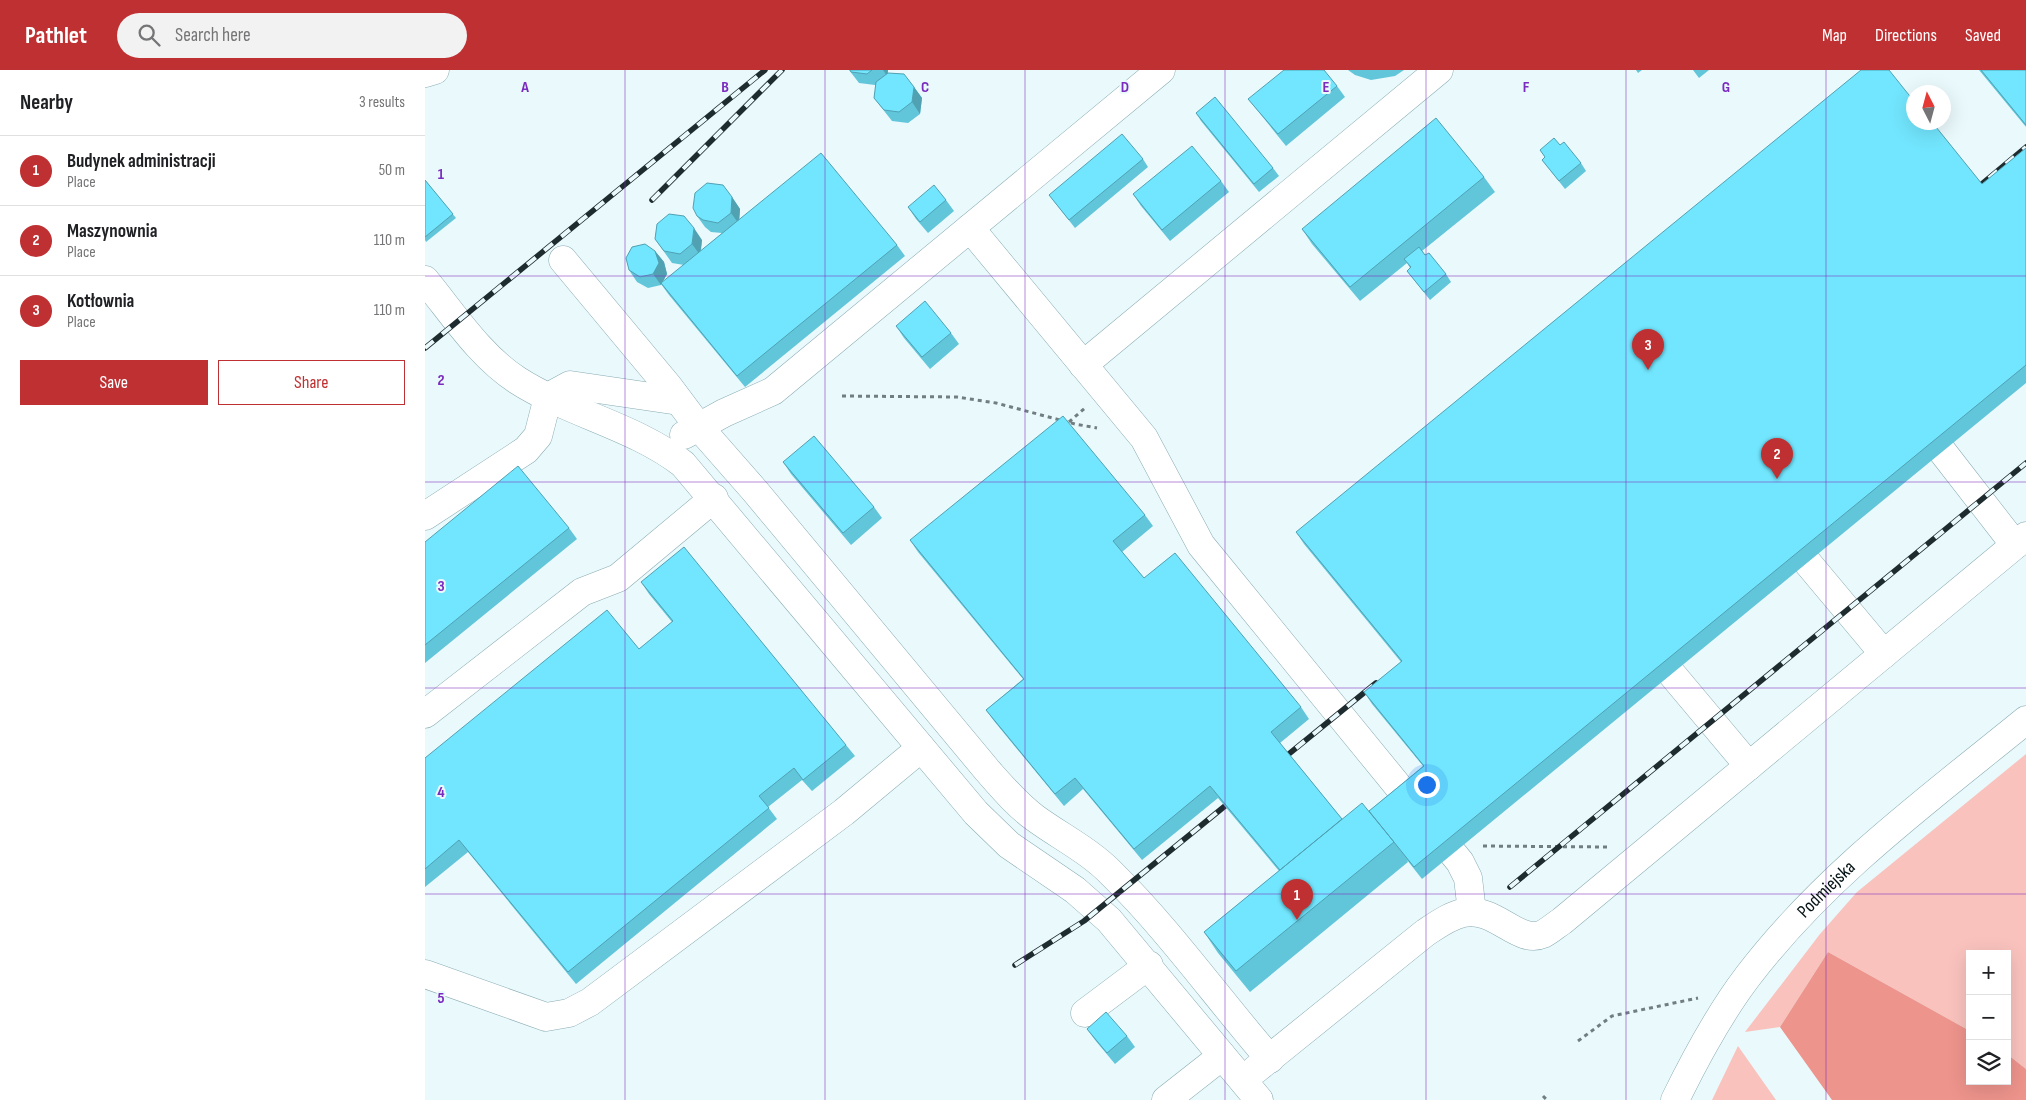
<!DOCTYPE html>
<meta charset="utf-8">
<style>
:root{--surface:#fff;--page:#f2f2f2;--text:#202124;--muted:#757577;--line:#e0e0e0;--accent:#bf3032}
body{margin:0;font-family:"Sofia Sans Condensed",sans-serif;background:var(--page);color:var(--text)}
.controls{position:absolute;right:15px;bottom:15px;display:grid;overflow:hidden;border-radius:0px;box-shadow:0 5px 20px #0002}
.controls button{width:45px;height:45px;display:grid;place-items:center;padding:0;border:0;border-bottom:1px solid var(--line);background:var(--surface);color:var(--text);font:25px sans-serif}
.compass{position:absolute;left:1481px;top:15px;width:45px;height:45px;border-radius:50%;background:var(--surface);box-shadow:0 5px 20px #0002;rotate:354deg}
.you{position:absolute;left:1001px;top:714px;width:18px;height:18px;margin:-12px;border:4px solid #fff;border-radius:50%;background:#1a73e8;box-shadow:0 0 0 8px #1a73e833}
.badge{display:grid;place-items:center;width:32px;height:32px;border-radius:50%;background:var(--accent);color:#fff;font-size:16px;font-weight:700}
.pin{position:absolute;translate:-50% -41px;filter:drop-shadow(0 1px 2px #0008)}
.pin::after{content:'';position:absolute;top:26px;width:18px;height:15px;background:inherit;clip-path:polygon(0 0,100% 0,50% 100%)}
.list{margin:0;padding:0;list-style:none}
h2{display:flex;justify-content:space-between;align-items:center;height:65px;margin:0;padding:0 20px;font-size:21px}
h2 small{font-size:16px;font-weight:400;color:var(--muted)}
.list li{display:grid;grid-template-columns:32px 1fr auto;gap:15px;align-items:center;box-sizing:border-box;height:70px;padding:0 20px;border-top:1px solid var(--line)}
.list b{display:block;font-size:19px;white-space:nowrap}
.list p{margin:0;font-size:16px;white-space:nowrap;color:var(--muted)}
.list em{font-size:16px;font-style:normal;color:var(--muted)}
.actions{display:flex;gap:10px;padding:15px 20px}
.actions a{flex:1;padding:11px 0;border:1px solid var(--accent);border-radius:0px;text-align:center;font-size:18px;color:var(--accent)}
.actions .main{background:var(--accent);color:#fff}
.icon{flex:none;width:28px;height:28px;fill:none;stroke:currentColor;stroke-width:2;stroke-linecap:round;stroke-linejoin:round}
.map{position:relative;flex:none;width:1601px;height:1030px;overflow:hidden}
header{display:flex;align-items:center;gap:30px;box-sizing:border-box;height:70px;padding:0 25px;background:var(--accent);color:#fff}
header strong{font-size:24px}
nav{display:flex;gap:28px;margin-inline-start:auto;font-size:18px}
.search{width:350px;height:45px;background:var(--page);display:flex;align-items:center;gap:12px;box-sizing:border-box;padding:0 18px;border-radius:28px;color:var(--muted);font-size:19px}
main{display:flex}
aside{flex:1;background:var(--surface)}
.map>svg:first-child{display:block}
.green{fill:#f9c2bd}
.forest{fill:#ed948c}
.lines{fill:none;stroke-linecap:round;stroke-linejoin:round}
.minor-casing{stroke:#89acb4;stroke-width:29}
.path{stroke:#717e81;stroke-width:3;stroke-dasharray:4 4;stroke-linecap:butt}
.minor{stroke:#fff;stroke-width:28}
.rail-casing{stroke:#1f2c2f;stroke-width:5.5}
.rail{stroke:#eaf9fc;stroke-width:4;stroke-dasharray:11;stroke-linecap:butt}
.wall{fill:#62c6da}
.shaded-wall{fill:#50a1b2}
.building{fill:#72e6fe;stroke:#50a1b2}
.grid{fill:none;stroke:#7b2cbf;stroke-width:1;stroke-opacity:0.55}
.labels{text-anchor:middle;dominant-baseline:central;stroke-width:4;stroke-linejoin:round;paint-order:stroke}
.street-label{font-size:19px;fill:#061316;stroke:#eaf9fc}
.grid-label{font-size:16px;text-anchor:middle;font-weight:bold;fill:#7b2cbf;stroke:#eaf9fc;stroke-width:4;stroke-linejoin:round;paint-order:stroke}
</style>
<header>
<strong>Pathlet</strong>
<div class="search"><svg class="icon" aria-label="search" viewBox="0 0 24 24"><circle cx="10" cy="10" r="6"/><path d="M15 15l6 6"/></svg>Search here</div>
<nav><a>Map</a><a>Directions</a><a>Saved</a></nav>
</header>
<main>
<aside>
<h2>Nearby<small>3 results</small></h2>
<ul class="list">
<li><span class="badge">1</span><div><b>Budynek administracji</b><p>Place</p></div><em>50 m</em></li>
<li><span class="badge">2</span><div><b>Maszynownia</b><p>Place</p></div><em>110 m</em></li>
<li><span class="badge">3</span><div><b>Kotłownia</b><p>Place</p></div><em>110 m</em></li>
</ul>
<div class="actions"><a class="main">Save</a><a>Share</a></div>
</aside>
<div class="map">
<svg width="1601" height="1030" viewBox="0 0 1601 1030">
<rect width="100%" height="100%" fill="#eaf9fc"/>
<!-- green -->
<path class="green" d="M1601 684V999L1582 984V884H1545V961L1403 882 1355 957 1320 962 1395 864 1432 822Z
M1313 976 1351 1030H1287Z"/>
<!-- forest -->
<path class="forest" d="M1403 882 1545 961V1011H1582V984L1601 999V1030H1407L1355 957Z"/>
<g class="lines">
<defs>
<g id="minor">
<path d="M0 3 10 0"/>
<path d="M545 158 719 368 776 475 1035 792 1043 808 1047 842"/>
<path d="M138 190 243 316 273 356 330 421 562 700C577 717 592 735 610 748 636 767 665 781 687 804 745 861 792 928 845 989"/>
<path d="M0 210C28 244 55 286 92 310 145 344 209 356 258 394L551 743 584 775 650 820 684 850 834 1030"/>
<path d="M658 295 1014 0"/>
<path d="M259 365 299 343 348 321 736 0"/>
<path d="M1517 381 1590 475"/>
<path d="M0 446 101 380 113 366 123 327 145 315 254 331"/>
<path d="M1382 492 1459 584"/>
<path d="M1246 603 1324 696"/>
<path d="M0 644 157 522 193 508 289 428"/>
<path d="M0 904 121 947 144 943 165 932 419 742 496 678"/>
<path d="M660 943 724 895"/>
<path d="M830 1000 1000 863C1012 855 1024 846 1038 843 1070 836 1093 875 1118 864 1124 861 1131 855 1137 851L1601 466"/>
<path d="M741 1030 797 986"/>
<path id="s1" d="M1250 1030C1271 987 1294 944 1323 906 1400 805 1504 729 1601 650"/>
</g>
</defs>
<!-- minor casing -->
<use href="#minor" class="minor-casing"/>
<!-- path -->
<path class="path" d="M417 326 532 327 571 333 650 354 672 358
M644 352 660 338
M1058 776 1182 777
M1153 971 1187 946 1273 928
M1118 1026 1122 1030"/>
<!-- minor -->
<use href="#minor" class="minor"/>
<defs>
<path id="rail" d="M1547 122 1601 77
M227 130 357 0
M0 278 340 0
M854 692 951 613
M1085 817 1601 393
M590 895 659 851 811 727"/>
</defs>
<!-- rail casing -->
<use href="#rail" class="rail-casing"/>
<!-- rail -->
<use href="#rail" class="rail"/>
</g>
<!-- wall -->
<path class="wall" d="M424 0H463V3L489 17 497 28 495 44 483 53 467 51 449 28 451 15H450L434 13Z
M923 0H979L970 6 946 10 930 5Z
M1211 0H1217L1213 3Z
M1268 0H1284L1274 8Z
M1554 0H1601V57Z
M912 16 920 27 861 76 832 40 823 29Z
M771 43 848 98 854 106 834 122 776 51Z
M1135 75 1156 93 1161 101 1140 119 1117 90 1120 87 1115 80Z
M1601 78V313L997 809 982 790 983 792 825 922 793 883 779 862 854 801 793 728 717 790 658 719 639 736 569 651 561 640 598 609 493 482 485 470 720 445 728 456 697 482 719 508 876 637 884 649 855 673 917 749 944 741 998 696 947 634 939 622 976 592 879 474 871 462 1557 114Z
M718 89 723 97 650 158 624 125Z
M1059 107 1070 122 997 181 1000 185 1021 204 1026 212 1005 230 982 201 985 198 982 193 935 231 887 174 877 159Z
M0 110 31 148 1 172 0 170Z
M796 111 804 122 745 171 716 136 708 124Z
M307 127 315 139 314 149 472 175 480 186 320 317 244 225 236 214V215L223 218 212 212 204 200 230 181 239 192 242 204 237 213 259 195 247 193 230 169 277 170 276 181 297 163 286 162 280 157 272 146Z
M521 130 529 141 503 163 491 149 483 137Z
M471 256 526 263 534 274 505 299 479 268Z
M358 392 449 437 457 448 426 475 366 404Z
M144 458 152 469 0 593V472Z
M216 512 421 675 430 686 387 721 377 710 343 737 352 749 151 914 43 782 0 817V688L214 579 247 552 224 524Z
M662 959 702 966 710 977 690 994 670 970Z"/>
<!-- shaded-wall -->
<path class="shaded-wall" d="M458 0H463L462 6Z
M489 17 497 28 495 44 487 32Z
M307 127 315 139 314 154 306 143Z
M269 158 277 170 275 185 267 174Z
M230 181 239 192 242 204 236 215 228 204Z"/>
<!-- building -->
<path class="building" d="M425 0H447L442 4 426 2Z
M859 0H899L912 16 853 64 823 29Z
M1436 0H1464L1488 30V52H1507L1557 114 1601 78V295L989 797 944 741 999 696 939 622 977 591 871 462Z
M1556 0H1601V55Z
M463 3 479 4 489 17 487 32 474 42 459 40 449 28 451 12Z
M790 27 848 98 829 114 771 43Z
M1011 48 1059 107 925 217 877 159Z
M697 64 718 89 644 150 624 125Z
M1129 68 1135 75 1139 72 1156 93 1134 111 1117 90 1120 87 1115 80Z
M767 76 796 111 737 160 708 124Z
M396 83 472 175 312 306 236 213Z
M0 110 28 144 0 167Z
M282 113 298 115 307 127 306 143 293 153 278 150 272 146 268 138 270 123Z
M509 115 521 130 495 152 483 137Z
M244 144 259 146 269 158 267 174 255 184 239 181 230 169 232 154Z
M220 174 230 181 234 193 228 204 215 207 204 200 201 188 207 177Z
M994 177 1000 185 1004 183 1021 204 999 222 982 201 986 197 979 189Z
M500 231 526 263 497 287 471 256Z
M638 346 720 445 688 471 719 508 750 483 876 637 846 662 917 749 855 800 785 716 709 779 650 708 630 724 561 640 599 609 485 470Z
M389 366 449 437 418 463 358 392Z
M93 396 144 458 0 575V472Z
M259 477 421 675 378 710 369 698 334 726 344 738 143 902 34 770 0 799V688L182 540 214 579 248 551 216 512Z
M937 733 969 772 811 901 779 862Z
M681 942 702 966 682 983 662 959Z"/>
<!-- grid -->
<path class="grid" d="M200 0V1030M400 0V1030M600 0V1030M800 0V1030M1001 0V1030M1201 0V1030M1401 0V1030M0 206H1601M0 412H1601M0 618H1601M0 824H1601"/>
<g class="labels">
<!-- street labels -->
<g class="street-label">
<text stroke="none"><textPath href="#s1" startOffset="261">Podmiejska</textPath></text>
</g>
</g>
<g class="grid-label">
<text x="100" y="22">A</text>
<text x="300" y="22">B</text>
<text x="500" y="22">C</text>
<text x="700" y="22">D</text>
<text x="901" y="22">E</text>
<text x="1101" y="22">F</text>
<text x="1301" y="22">G</text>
<text x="16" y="109">1</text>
<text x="16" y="315">2</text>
<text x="16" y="521">3</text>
<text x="16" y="727">4</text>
<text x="16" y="933">5</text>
</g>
</svg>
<div class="controls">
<button>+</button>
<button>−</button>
<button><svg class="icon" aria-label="layers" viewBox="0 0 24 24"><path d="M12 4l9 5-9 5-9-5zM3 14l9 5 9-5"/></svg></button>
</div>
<svg class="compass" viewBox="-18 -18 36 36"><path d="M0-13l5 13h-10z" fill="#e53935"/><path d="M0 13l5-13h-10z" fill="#757577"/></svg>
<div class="you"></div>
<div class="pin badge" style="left:872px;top:850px">1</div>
<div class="pin badge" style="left:1352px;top:409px">2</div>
<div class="pin badge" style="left:1223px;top:300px">3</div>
</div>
</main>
